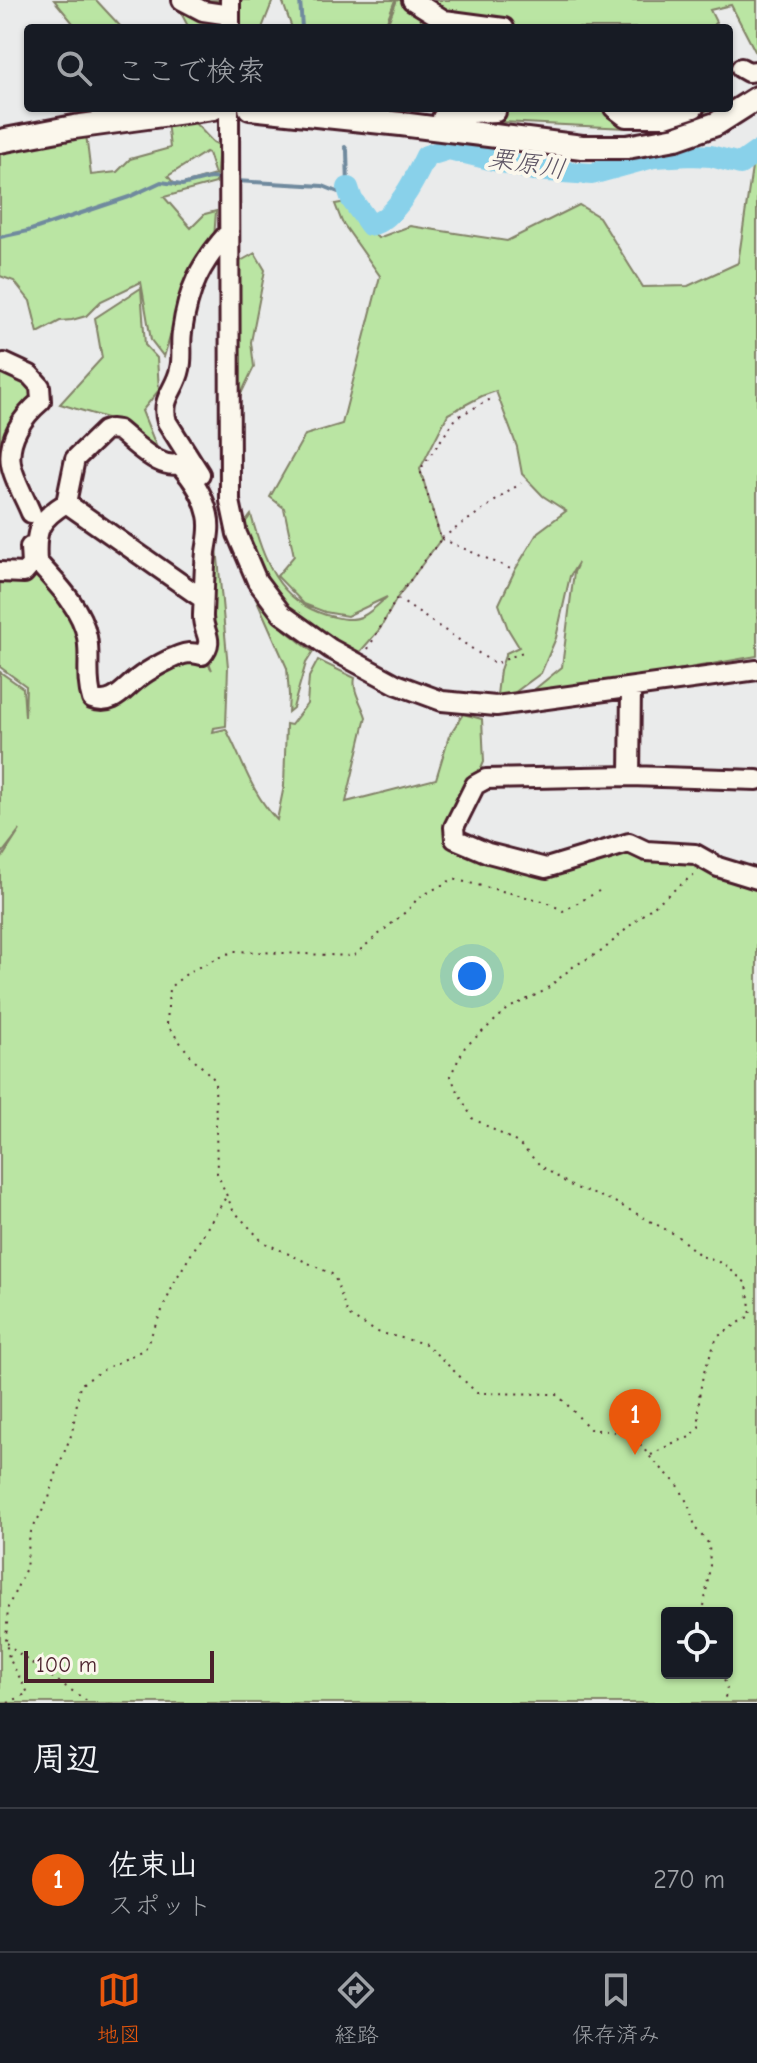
<!DOCTYPE html>
<html lang="ja">
<meta charset="utf-8">
<style>
:root{--surface:#171b24;--page:#242831;--text:#f1f3f6;--muted:#9ea1a6;--line:#363941;--accent:#ea580c}
body{margin:0;font-family:"Comic Neue","Klee One",sans-serif;background:var(--page);color:var(--text)}
.controls{position:absolute;right:24px;bottom:24px;display:grid;overflow:hidden;border-radius:8px;box-shadow:0 2px 6px #0004}
.controls button{width:72px;height:72px;display:grid;place-items:center;padding:0;border:0;border-bottom:2px solid var(--line);background:var(--surface);color:var(--text);font:40px sans-serif}
.scale{position:absolute;left:24px;bottom:20px;width:190px;box-sizing:border-box;padding-left:8px;border:4px solid #4a1f2b;border-top:0;font-size:22px;line-height:28px;white-space:nowrap;color:#4a1f2b;-webkit-text-stroke:6px #fbf7ec;paint-order:stroke}
.you{position:absolute;left:472px;top:976px;width:28px;height:28px;margin:-20px;border:6px solid #fff;border-radius:50%;background:#1a73e8;box-shadow:0 0 0 12px #1a73e833}
.badge{display:grid;place-items:center;width:52px;height:52px;border-radius:50%;background:var(--accent);color:#fff;font-size:26px;font-weight:700}
.pin{position:absolute;translate:-50% -66px;filter:drop-shadow(0 2px 4px #0008)}
.pin::after{content:'';position:absolute;top:42px;width:28px;height:24px;background:inherit;clip-path:polygon(0 0,100% 0,50% 100%)}
.list{margin:0;padding:0;list-style:none}
h2{display:flex;justify-content:space-between;align-items:center;height:104px;margin:0;padding:0 32px;font-size:34px}
h2 small{font-size:26px;font-weight:400;color:var(--muted)}
.list li{display:grid;grid-template-columns:52px 1fr auto;gap:24px;align-items:center;box-sizing:border-box;height:144px;padding:0 32px;border-top:2px solid var(--line)}
.list b{display:block;font-size:30px;white-space:nowrap}
.list p{margin:0;font-size:26px;white-space:nowrap;color:var(--muted)}
.list em{font-size:26px;font-style:normal;color:var(--muted)}
.icon{flex:none;width:44px;height:44px;fill:none;stroke:currentColor;stroke-width:2;stroke-linecap:round;stroke-linejoin:round}
.map{position:relative;flex:none;width:757px;height:1703px;overflow:hidden}
.search{position:absolute;background:var(--surface);box-shadow:0 2px 6px #0004;left:24px;right:24px;top:24px;height:88px;display:flex;align-items:center;gap:20px;box-sizing:border-box;padding:0 28px;border-radius:8px;color:var(--muted);font-size:30px}
.sheet{height:248px;background:var(--surface)}
nav{display:flex;justify-content:space-around;align-items:center;box-sizing:border-box;height:112px;border-top:2px solid var(--line);background:var(--surface);font-size:22px;color:var(--muted)}
nav a{display:grid;justify-items:center;gap:4px}
nav .on{color:var(--accent)}
.map>svg:first-child{display:block}
.green{fill:#bae5a3;stroke:#828267;stroke-width:2;fill-rule:evenodd}
.lines{fill:none;stroke-linecap:round;stroke-linejoin:round}
.stream{stroke:#708a9e;stroke-width:4}
.river{stroke:#89d1ea;stroke-width:22}
.minor-casing{stroke:#4a1f2b;stroke-width:24}
.major-casing{stroke:#4a1f2b;stroke-width:28}
.path{stroke:#4a1f2b;stroke-width:2;stroke-dasharray:2 6;stroke-linecap:butt}
.minor{stroke:#fbf7ec;stroke-width:18}
.major{stroke:#fbf7ec;stroke-width:22}
.labels{text-anchor:middle;dominant-baseline:central;stroke-width:8;stroke-linejoin:round;paint-order:stroke}
.water-label{font-size:26px;font-style:italic;fill:#5d5464;stroke:#fbf7ec}
</style>
<div class="map">
<svg width="757" height="1703" viewBox="0 0 757 1703">
<rect width="100%" height="100%" fill="#eaebeb"/>
<filter id="ink" filterUnits="userSpaceOnUse"><feTurbulence type="fractalNoise" baseFrequency=".0125" numOctaves="2"/><feDisplacementMap in="SourceGraphic" scale="16" xChannelSelector="R" yChannelSelector="G"/><feConvolveMatrix kernelMatrix="1 2 1 2 8 2 1 2 1" color-interpolation-filters="sRGB"/></filter>
<g filter="url(#ink)">
<!-- green -->
<path class="green" d="M54 0H96L122 28H77Z
M174 0H273L262 28H189Z
M282 0H395L384 28H292Z
M397 0H757V55L731 5 710 10 716 22 711 28H386Z
M504 108H712L696 116 627 128 502 122Z
M167 121H193L213 142 219 145 216 183 164 197 191 228 205 214 216 211 214 239 191 266 164 357 151 340 141 282 101 301 86 316 72 320 60 321 38 333 30 301 14 281 0 276V150L86 134 91 175 117 172 130 159 170 148ZM206 152 208 153 215 175 176 186 168 176Z
M757 153V656L525 697 562 667 574 572 578 563 570 576 556 638 541 673 510 696 497 695 500 670 506 653 519 647 508 629 499 604 515 570 538 532 566 511 543 496 522 474 517 447 496 391 482 396 448 414 420 469 441 539 397 598 380 629 359 653C338 642 317 631 298 617 272 597 255 554 244 524L251 515C264 560 277 600 326 615 338 618 351 622 363 616 371 612 380 603 387 597L347 616 325 612 304 604 277 576 294 556 284 508 270 497 305 435 342 424 380 276 342 222 335 204 346 202 378 238 410 226 507 241 579 205 599 217 643 287 688 286 738 263 754 154Z
M255 253 265 270 251 342 254 367 240 396 237 263Z
M141 288 145 345 157 358 159 390 142 411 157 448 110 419 60 404 102 358 95 318Z
M3 367 40 386 13 445 0 453V371Z
M192 462 209 489 216 509 217 547 228 667 226 726 214 728 213 732 226 729C244 763 250 791 277 820L284 786 286 724 291 725 307 704 309 677 318 660 355 678C352 691 362 704 366 717L346 802 436 779 449 736 463 714 482 719 484 762 451 837 546 868 627 847 694 857 757 882V1703H0V861L20 830 0 856V672L23 688 25 717 26 686 0 667V577L9 579 36 574 54 587 83 634V677L105 701 165 663 206 661 212 670 206 655 210 528ZM667 1613H727V1673H667Z
M256 598 285 630 313 652 306 663 293 708 288 712 289 695 287 668Z"/>
<g class="lines">
<!-- stream -->
<path class="stream" d="M300 0 302 28
M236 181 323 186 338 192 348 188 347 150 345 147
M0 237 28 231 129 197 161 182 182 185 210 178 223 179"/>
<!-- river -->
<path class="river" d="M348 188 352 200 370 225C396 220 416 177 426 156L449 149 534 170 592 174 654 157 691 155 711 156 740 164 757 152"/>
<defs>
<path id="minor" d="M182 0 203 11 230 15
M412 0 444 20 504 28
M230 28V0
M741 68 748 72 757 71
M229 108 230 501 237 534 257 581 282 614 331 649 396 684 442 701 496 706 757 670
M614 108 626 117H666L694 108
M441 129 442 118 448 114 496 112V108
M4 363 30 375 40 386 41 401C23 416 7 439 11 464 14 480 25 498 31 513
M200 474 167 422C160 398 176 390 180 369 183 357 180 344 182 332 188 289 200 264 229 232
M66 503 75 459 104 431 110 429 118 430C136 444 166 478 187 459
M31 555C52 579 81 605 87 637 91 658 85 678 92 699 112 707 123 690 137 679 147 671 176 654 189 653 193 653 198 654 202 655 216 639 202 633 203 615 204 594 204 573 206 552 208 539 211 528 208 515 204 497 193 479 180 465
M37 562C35 530 38 520 66 503L203 599
M0 572 24 573 31 565 30 547
M630 776 631 688
M757 780 630 776 486 779 475 785 454 827 455 839 488 853 546 868 629 843 646 851 695 854 718 867 757 879"/>
<path id="major" d="M250 108 401 124 582 147H627L676 138 716 124 757 98
M0 141 74 127 213 108"/>
</defs>
<!-- minor casing -->
<use href="#minor" class="minor-casing"/>
<!-- major casing -->
<use href="#major" class="major-casing"/>
<!-- path -->
<path class="path" d="M442 538 521 483
M442 539 513 570
M398 599 495 664 525 651
M368 649 397 598 441 539 420 470 457 417 493 398
M599 891 563 911 547 902 453 879 418 898 409 909 353 956 234 951 190 971 169 988 167 1025 189 1054 215 1080 217 1173 233 1210 263 1242 334 1275 348 1315 377 1332 426 1344 477 1393 557 1394 590 1429 632 1434 651 1458 678 1485 688 1504 696 1529 709 1544 710 1566 703 1613
M651 1455 673 1443 690 1437 699 1427V1397L703 1375 717 1337 751 1315 747 1284 724 1264 701 1256 676 1235 611 1200 573 1187 541 1166 518 1143 472 1118 450 1076 465 1047 509 1008 544 991 574 966 602 951 641 916 697 872
M7 1643 24 1658 90 1703
M721 1673 727 1687 724 1703
M8 1703 28 1693 9 1658 6 1642 8 1607 26 1568 30 1534 49 1498 58 1468 72 1433 80 1385 103 1370 145 1349 176 1279 226 1197"/>
<!-- minor -->
<use href="#minor" class="minor"/>
<!-- major -->
<use href="#major" class="major"/>
</g>
</g>
<g class="labels">
<!-- water labels -->
<g class="water-label">
<text transform="translate(527 164) rotate(9)">栗原川</text>
</g>
</g>
</svg>
<div class="controls">
<button><svg class="icon" aria-label="locate" viewBox="0 0 24 24"><circle cx="12" cy="12" r="6"/><path d="M12 2v4M12 18v4M2 12h4M18 12h4"/></svg></button>
</div>
<div class="scale">100 m</div>
<div class="you"></div>
<div class="pin badge" style="left:635px;top:1455px">1</div>
<div class="search"><svg class="icon" aria-label="search" viewBox="0 0 24 24"><circle cx="10" cy="10" r="6"/><path d="M15 15l6 6"/></svg>ここで検索</div>
</div>
<section class="sheet">
<h2>周辺<small></small></h2>
<ul class="list">
<li><span class="badge">1</span><div><b>佐束山</b><p>スポット</p></div><em>270 m</em></li>
</ul>
</section>
<nav>
<a class="on"><svg class="icon" aria-label="map" viewBox="0 0 24 24"><path d="M3 6l6-2 6 2 6-2v14l-6 2-6-2-6 2zM9 4v14M15 6v14"/></svg>地図</a>
<a><svg class="icon" aria-label="directions" viewBox="0 0 24 24"><path d="M12 3l9 9-9 9-9-9zM9 14v-3h6M13 9l2 2-2 2"/></svg>経路</a>
<a><svg class="icon" aria-label="saved" viewBox="0 0 24 24"><path d="M7 4h10v16l-5-4-5 4z"/></svg>保存済み</a>
</nav>
